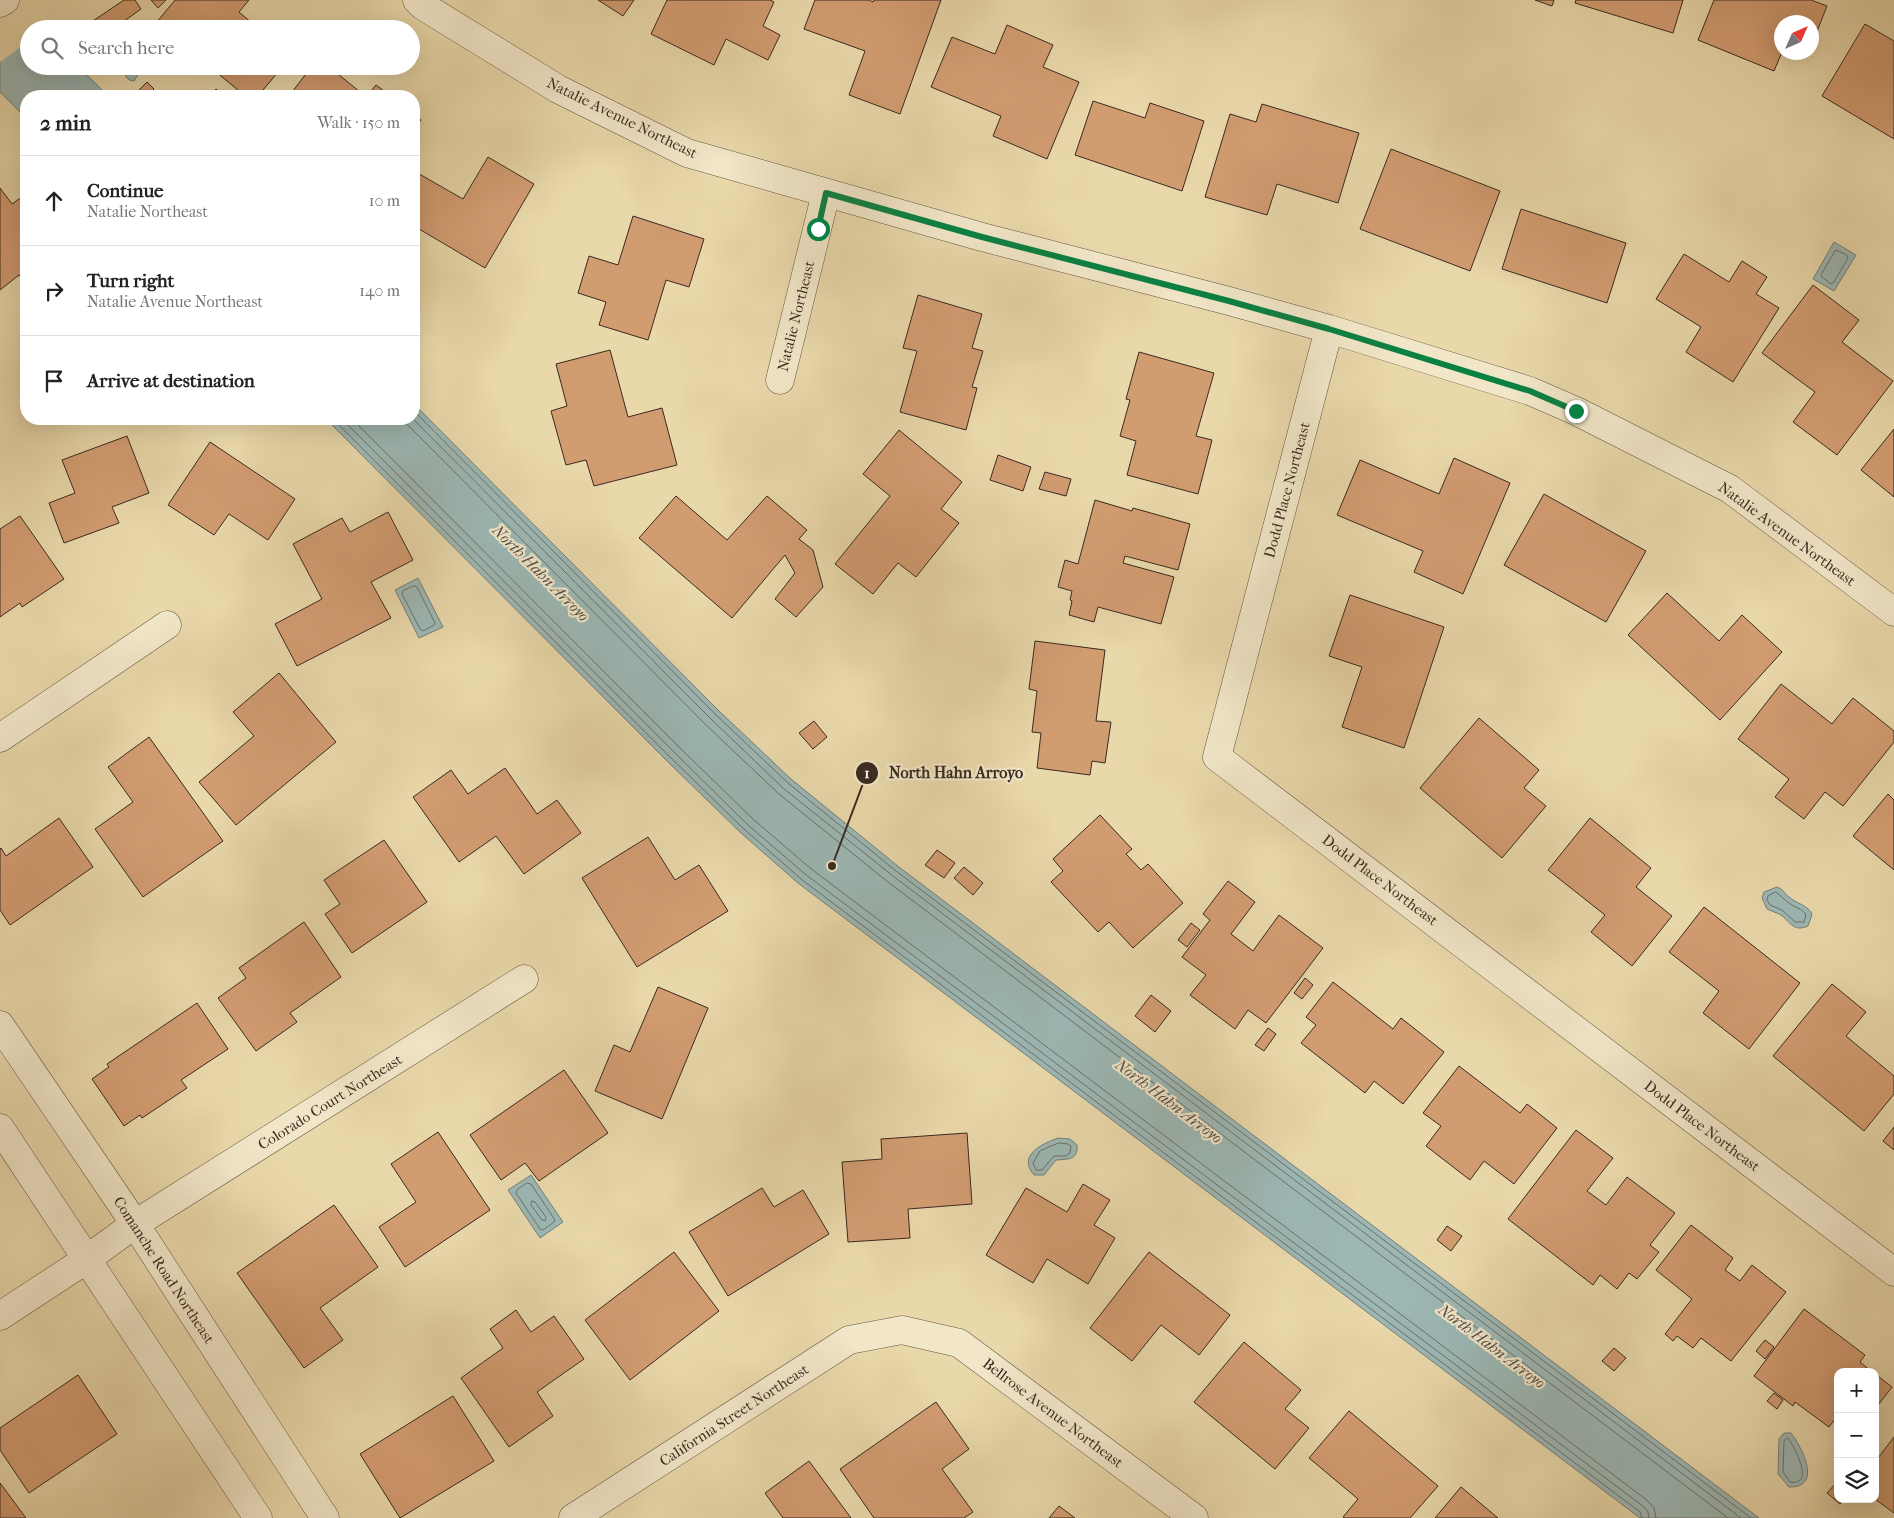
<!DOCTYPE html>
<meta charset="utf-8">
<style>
:root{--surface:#fff;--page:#f2f2f2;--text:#222;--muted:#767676;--line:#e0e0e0}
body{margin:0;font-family:"IM FELL French Canon",serif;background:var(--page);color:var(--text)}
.controls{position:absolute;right:15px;bottom:15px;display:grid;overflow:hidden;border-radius:10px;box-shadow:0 5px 20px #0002}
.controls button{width:45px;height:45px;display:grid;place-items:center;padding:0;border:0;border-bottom:1px solid var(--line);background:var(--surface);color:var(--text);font:25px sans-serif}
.compass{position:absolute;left:1774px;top:15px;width:45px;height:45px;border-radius:50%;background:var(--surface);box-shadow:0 5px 20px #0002;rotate:45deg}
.stop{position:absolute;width:15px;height:15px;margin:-11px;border:4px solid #0b8043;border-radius:50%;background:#fff}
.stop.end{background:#0b8043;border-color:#fff;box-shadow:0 1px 5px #0008}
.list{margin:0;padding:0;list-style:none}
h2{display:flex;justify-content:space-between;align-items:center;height:65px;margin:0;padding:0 20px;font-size:21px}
h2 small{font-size:16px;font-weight:400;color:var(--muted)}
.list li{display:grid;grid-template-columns:32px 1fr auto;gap:15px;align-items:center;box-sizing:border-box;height:90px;padding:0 20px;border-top:1px solid var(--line)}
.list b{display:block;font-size:19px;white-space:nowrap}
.list p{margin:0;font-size:16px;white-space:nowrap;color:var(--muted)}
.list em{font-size:16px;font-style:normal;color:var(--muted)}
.icon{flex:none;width:28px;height:28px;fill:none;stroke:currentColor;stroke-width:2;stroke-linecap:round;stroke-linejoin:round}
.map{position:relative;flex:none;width:1894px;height:1518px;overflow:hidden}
.search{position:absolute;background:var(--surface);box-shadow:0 5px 20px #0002;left:20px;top:20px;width:400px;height:55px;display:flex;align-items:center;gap:12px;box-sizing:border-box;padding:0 18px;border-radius:28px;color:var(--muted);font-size:19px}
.panel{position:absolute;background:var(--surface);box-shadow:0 5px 20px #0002;left:20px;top:90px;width:400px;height:335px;border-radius:20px}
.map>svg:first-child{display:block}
.water{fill:#9cb7b4;stroke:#747f79}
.pier{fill:#e9d8aa}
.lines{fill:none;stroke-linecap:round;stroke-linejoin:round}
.shore{stroke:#6a706a;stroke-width:1}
.building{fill:#d29c71;stroke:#392a21}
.minor-casing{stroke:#655643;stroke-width:29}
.minor{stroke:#f1e6c8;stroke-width:28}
.route{stroke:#0b8043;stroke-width:6}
.labels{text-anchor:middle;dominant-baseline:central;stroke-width:4.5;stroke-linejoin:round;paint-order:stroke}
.street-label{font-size:15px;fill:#392a21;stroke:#f1e6c8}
.water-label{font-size:16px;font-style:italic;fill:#524d46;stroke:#f1e6c8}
.leader{fill:none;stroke:#392a21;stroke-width:2}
.callout-dot{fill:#392a21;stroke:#f1e6c8;stroke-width:2}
.mark-label{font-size:15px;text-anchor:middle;font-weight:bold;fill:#fff}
.callout-label{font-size:16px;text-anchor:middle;font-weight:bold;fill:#392a21;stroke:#f1e6c8;stroke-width:4.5;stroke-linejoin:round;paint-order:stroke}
</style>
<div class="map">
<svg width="1894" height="1518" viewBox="0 0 1894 1518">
<rect width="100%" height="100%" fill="#e9d8aa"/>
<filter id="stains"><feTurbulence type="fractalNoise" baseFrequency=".004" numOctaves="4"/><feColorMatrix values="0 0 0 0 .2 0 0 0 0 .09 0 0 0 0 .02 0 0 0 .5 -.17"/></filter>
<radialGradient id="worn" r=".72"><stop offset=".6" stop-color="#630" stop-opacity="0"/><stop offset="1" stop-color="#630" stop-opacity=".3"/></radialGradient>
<!-- water -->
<path class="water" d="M0 0 29 29V66H78L108 96H26V118L0 92Z
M122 66H140L139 73 134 81C126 81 124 73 122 66Z
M1834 242 1856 255 1834 291 1813 279Z
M414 404 718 710 791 779 899 867 1759 1518H1640L798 883 741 833 669 763 326 419H414Z
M418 578 443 627 419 638 395 590Z
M1777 887C1783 889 1784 893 1789 897 1797 904 1806 904 1812 914L1808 926C1792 933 1790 920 1779 914 1775 912 1771 911 1767 909L1762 898 1764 892Z
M1058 1138 1070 1139 1077 1145C1078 1160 1069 1159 1056 1160L1044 1175H1034C1017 1155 1042 1144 1058 1138Z
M531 1175 563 1222 540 1238 508 1190Z
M1784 1433H1791C1802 1447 1823 1488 1789 1487L1778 1474 1779 1439Z"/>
<!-- pier -->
<path class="pier" d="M0 0H15L43 29H29V41L0 62Z"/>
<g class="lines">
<!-- shore -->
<path class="shore" d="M1836 250 1847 255 1848 258 1834 282 1831 284 1821 276Z
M414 411 715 714 788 783 896 871 1751 1518
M333 419 672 759 744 829 801 879 1640 1512 1642 1518
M342 419 677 755 748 825 805 874 1644 1507 1648 1512 1649 1518
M352 419 682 750 753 819 810 868 1648 1501 1654 1508 1656 1518
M402 419 705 724 779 794 888 882 1728 1518
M413 419 711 719 783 788 893 876 1741 1518
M414 586 417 587 435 623 434 625 423 631 420 629 402 594 403 591Z
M1776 892C1781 895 1784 900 1789 903 1795 908 1802 908 1806 915L1804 922H1795L1782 910 1770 905 1767 900 1768 896Z
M1059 1143 1068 1144 1071 1146 1070 1153 1066 1156H1054L1042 1170H1036L1033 1163 1040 1151Z
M527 1183 531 1184 555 1220 554 1222 543 1230 540 1229 516 1193 517 1190Z
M532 1201 535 1202 546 1217 545 1221 542 1220 531 1205Z
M1788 1438C1794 1446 1816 1486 1790 1482L1783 1472 1784 1441Z"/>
</g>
<!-- building -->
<path class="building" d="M124 0H135L141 9 113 29H81Z
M151 0H166L158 8Z
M175 0H249L239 12 259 29H161L162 28 156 23Z
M598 0H634L623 16Z
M667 0H770L774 2 763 26 780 35 768 60 726 39 714 65 651 34Z
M815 0H869L873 2 874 0H941L900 114 849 95 865 51 804 29Z
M1535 0H1554L1552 6Z
M1576 0H1683L1673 33 1575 3Z
M1714 0H1811L1827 6 1812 44V22H1782V52L1774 71 1698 40Z
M1865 24 1894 41V139L1822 96Z
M1007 25 1053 45 1043 67 1079 82 1047 159 993 136 1001 116 931 87 952 37 995 54Z
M1796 52H1808L1806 57Z
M209 66H283L258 96H245Z
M312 66H328L365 96H289Z
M147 82 154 89 147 96H136L135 94Z
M376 85 391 96H367Z
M216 89 224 96H210Z
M1093 101 1145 118 1150 103 1204 121 1182 191 1075 155Z
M1262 104 1359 133 1338 203 1277 184 1267 215 1205 197 1230 114 1256 122Z
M414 114 421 120 414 129Z
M1391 149 1500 191 1470 271 1360 229Z
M488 157 534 184 485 268 414 226V171L463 199Z
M0 188 12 204 26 194V285L19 275 0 290Z
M1521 209 1626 243 1607 303 1502 269Z
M633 216 704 239 689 287 666 280 648 340 599 325 606 302 578 293 589 256 618 265Z
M1684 254 1729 282 1742 261 1767 277 1756 294 1779 308 1733 382 1686 352 1701 327 1656 299Z
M1813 285 1859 320 1842 342 1893 381 1837 455 1793 422 1815 392 1762 353Z
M918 295 982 314 972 348 983 351 972 387 977 388 966 430 900 412 917 351 903 348Z
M610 350 628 417 662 408 677 465 594 486 586 460 566 465 551 411 567 406 556 364Z
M1139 352 1214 373 1196 436 1212 440 1198 494 1127 475 1136 441 1120 436 1130 400 1126 399Z
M1894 429V497L1861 470Z
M899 430 962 482 941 509 959 523 916 577 898 563 873 594 835 564 890 496 863 474Z
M127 436 149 493 112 507 119 523 64 543 49 503 75 493 62 460Z
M210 442 295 499 268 540 229 514 214 535 168 505Z
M998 455 1031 467 1023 491 990 480Z
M1454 458 1510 483 1463 594 1414 572 1423 551 1337 515 1360 460 1439 494Z
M1045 472 1071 479 1066 496 1039 489Z
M1544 494 1646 551 1606 622 1504 565Z
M676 496 727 540 767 496 807 530 799 539 813 550 823 587 796 617 775 599 795 573 785 555 732 618 639 538Z
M1095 500 1132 511 1133 508 1190 524 1178 570 1125 556 1123 563 1174 577 1161 624 1098 607 1094 622 1069 615 1072 601 1070 600 1072 591 1058 587 1065 560 1078 564Z
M388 512 413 560 371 582 391 618 297 666 275 624 322 599 293 544 342 518 350 532Z
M20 516 64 579 22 607 20 603 0 617V529Z
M1667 593 1719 641 1742 615 1782 652 1720 720 1628 635Z
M1350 595 1444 627 1404 748 1342 727 1362 667 1329 656Z
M1035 641 1105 650 1096 721 1111 722 1105 763 1092 761 1090 775 1037 768 1041 733 1032 732 1037 691 1029 689Z
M279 673 336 742 236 825 199 782 254 736 233 712Z
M1781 684 1832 724 1853 698 1894 731V742L1843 806 1825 792 1804 819 1775 797 1789 779 1738 739Z
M1479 718 1539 770 1524 788 1546 806 1502 858 1420 788Z
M814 721 827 737 813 749 799 733Z
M149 737 223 841 143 897 95 829 133 802 108 767Z
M505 768 537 814 557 800 581 833 524 874 496 836 459 862 413 797 451 770 468 794Z
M1888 794 1894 800V870L1853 836Z
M1100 815 1132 849 1126 854 1141 870 1148 864 1183 903 1133 948 1109 922 1098 932 1051 882 1063 871 1053 859Z
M59 818 93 867 10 925 0 910V849L1 848 6 856Z
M1590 818 1651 868 1636 887 1672 916 1632 966 1591 932 1605 915 1548 870Z
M648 837 675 880 699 865 728 911 637 967 582 878Z
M384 840 427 902 352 953 325 914 340 904 324 880Z
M937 850 955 863 944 878 925 865Z
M964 867 983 883 973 895 954 878Z
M1228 881 1255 902 1231 934 1253 951 1279 915 1323 948 1266 1023 1248 1010 1235 1029 1190 995 1206 975 1182 957 1210 920 1203 914Z
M1704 907 1800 983 1749 1049 1703 1013 1719 991 1669 952Z
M304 922 341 977 290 1013 297 1022 256 1051 218 998 246 978 239 968Z
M1191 923 1200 930 1187 947 1178 940Z
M1305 978 1313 985 1302 999 1294 993Z
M1333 982 1393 1029 1401 1018 1444 1052 1403 1104 1374 1081 1365 1093 1301 1043 1316 1025 1306 1017Z
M1832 984 1866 1012 1846 1036 1894 1076V1094L1864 1131 1773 1056Z
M658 987 708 1008 662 1119 595 1091 614 1045 630 1052Z
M1151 995 1171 1011 1155 1032 1135 1016Z
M197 1003 228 1049 181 1080 187 1088 142 1118 140 1115 124 1126 92 1079 109 1067 107 1064Z
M1268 1028 1276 1034 1264 1051 1255 1045Z
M1459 1066 1520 1113 1527 1104 1557 1128 1514 1184 1484 1161 1470 1180 1426 1146 1441 1126 1423 1113Z
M564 1070 608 1133 539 1181 525 1163 501 1180 470 1135Z
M1894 1127V1150L1883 1141Z
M1576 1130 1613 1158 1587 1191 1606 1205 1627 1177 1675 1213 1650 1245 1659 1252 1637 1279 1629 1273 1617 1289 1600 1275 1593 1285 1508 1219Z
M438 1132 490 1210 405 1267 379 1227 416 1202 391 1164Z
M967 1133 972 1204 908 1209 910 1238 848 1242 842 1162 882 1159 881 1139Z
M1083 1184 1110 1200 1094 1225 1115 1238 1088 1284 1047 1259 1033 1283 986 1255 1026 1188 1067 1212Z
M762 1188 774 1207 803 1190 829 1234 728 1296 689 1232Z
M334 1205 378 1267 320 1308 343 1340 304 1368 237 1273Z
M1691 1225 1733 1258 1725 1270 1740 1281 1752 1265 1786 1292 1731 1361 1701 1338 1693 1348 1677 1336 1673 1341 1665 1334 1692 1299 1656 1270Z
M1447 1226 1462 1236 1451 1251 1437 1240Z
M674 1252 719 1311 630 1380 585 1320Z
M1149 1252 1230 1315 1199 1355 1161 1325 1132 1361 1090 1328Z
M1804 1309 1865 1355 1860 1362 1872 1372H1838V1415L1829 1427 1795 1402 1793 1406 1754 1376Z
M516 1310 531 1332 554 1316 584 1359 537 1392 553 1416 509 1447 461 1378 503 1348 490 1329Z
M1765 1340 1774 1347 1765 1359 1756 1351Z
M1244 1342 1301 1390 1285 1409 1309 1428 1275 1469 1194 1402Z
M1614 1348 1626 1358 1614 1371 1602 1361Z
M1875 1374 1892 1387 1875 1409Z
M78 1375 117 1434 29 1493 0 1450V1428Z
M1774 1393 1783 1400 1777 1409 1767 1401Z
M453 1396 494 1461 400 1518 360 1454Z
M936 1402 969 1449 942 1469 973 1512 964 1518H874L840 1469Z
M1349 1411 1438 1486 1410 1518H1345L1343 1517 1358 1499 1309 1458Z
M1894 1437V1513L1875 1499V1462Z
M809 1461 851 1518H783L765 1493Z
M1838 1481V1499H1844L1840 1504 1827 1493Z
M0 1483 26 1518H0Z
M1461 1487 1498 1518H1435Z
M1059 1506 1075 1518H1049Z"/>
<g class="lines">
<defs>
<path id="minor" d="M417 0 423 6 558 89 687 153 982 237 1229 301 1329 329 1530 391 1576 411 1730 489 1894 612
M0 3 5 0
M1329 329 1217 757 1894 1272
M780 380 826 193
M0 738 167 625
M0 1025 135 1224 325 1518
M0 1128 258 1518
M0 1316 87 1259 135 1224 524 979
M573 1518 849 1340 902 1330 959 1343 1194 1518"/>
</defs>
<!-- minor casing -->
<use href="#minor" class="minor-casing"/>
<!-- minor -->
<use href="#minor" class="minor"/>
</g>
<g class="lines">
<!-- route -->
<path class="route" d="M818 229 826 193 982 237 1229 301 1329 329 1530 391 1576 411"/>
</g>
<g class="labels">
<!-- street labels -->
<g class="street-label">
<text transform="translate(622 118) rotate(26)">Natalie Avenue Northeast</text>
<text transform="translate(796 316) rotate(-76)">Natalie Northeast</text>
<text transform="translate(1287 490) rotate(-75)">Dodd Place Northeast</text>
<text transform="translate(1787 534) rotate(36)">Natalie Avenue Northeast</text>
<text transform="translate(1380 880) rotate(37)">Dodd Place Northeast</text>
<text transform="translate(330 1102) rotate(-32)">Colorado Court Northeast</text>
<text transform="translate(1702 1126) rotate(37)">Dodd Place Northeast</text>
<text transform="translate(164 1270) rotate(57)">Comanche Road Northeast</text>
<text transform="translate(1053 1413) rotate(37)">Bellrose Avenue Northeast</text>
<text transform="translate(734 1415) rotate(-33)">California Street Northeast</text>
</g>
<!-- water labels -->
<g class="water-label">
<text transform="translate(541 573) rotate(45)">North Hahn Arroyo</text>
<text transform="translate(1169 1101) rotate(37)">North Hahn Arroyo</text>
<text transform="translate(1492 1346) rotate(37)">North Hahn Arroyo</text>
</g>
</g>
<!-- callouts -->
<path class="leader" d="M832 866L867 773"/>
<g class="callout-dot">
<circle cx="832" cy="866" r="5"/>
<circle cx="867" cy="773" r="12"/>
</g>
<g class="mark-label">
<text x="867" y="778">1</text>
</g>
<g class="callout-label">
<text x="956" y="778">North Hahn Arroyo</text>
</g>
<rect width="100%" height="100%" filter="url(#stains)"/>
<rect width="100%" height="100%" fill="url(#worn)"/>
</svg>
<div class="controls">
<button>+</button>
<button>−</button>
<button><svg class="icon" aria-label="layers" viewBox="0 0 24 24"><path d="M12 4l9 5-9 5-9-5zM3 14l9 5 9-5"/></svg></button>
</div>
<svg class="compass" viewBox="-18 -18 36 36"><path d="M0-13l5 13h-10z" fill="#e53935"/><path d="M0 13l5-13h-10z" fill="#767676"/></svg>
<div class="stop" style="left:818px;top:229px"></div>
<div class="stop end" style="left:1576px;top:411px"></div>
<div class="search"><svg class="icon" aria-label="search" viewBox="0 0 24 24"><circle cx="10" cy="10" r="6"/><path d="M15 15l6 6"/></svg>Search here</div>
<section class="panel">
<h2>2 min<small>Walk · 150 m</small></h2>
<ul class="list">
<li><svg class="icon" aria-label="ahead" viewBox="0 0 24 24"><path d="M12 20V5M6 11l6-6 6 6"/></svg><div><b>Continue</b><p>Natalie Northeast</p></div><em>10 m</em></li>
<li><svg class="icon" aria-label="right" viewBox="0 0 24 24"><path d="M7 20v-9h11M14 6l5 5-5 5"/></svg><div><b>Turn right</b><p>Natalie Avenue Northeast</p></div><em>140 m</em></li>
<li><svg class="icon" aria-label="arrive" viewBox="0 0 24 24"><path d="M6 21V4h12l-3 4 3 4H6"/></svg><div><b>Arrive at destination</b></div></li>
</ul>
</section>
</div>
